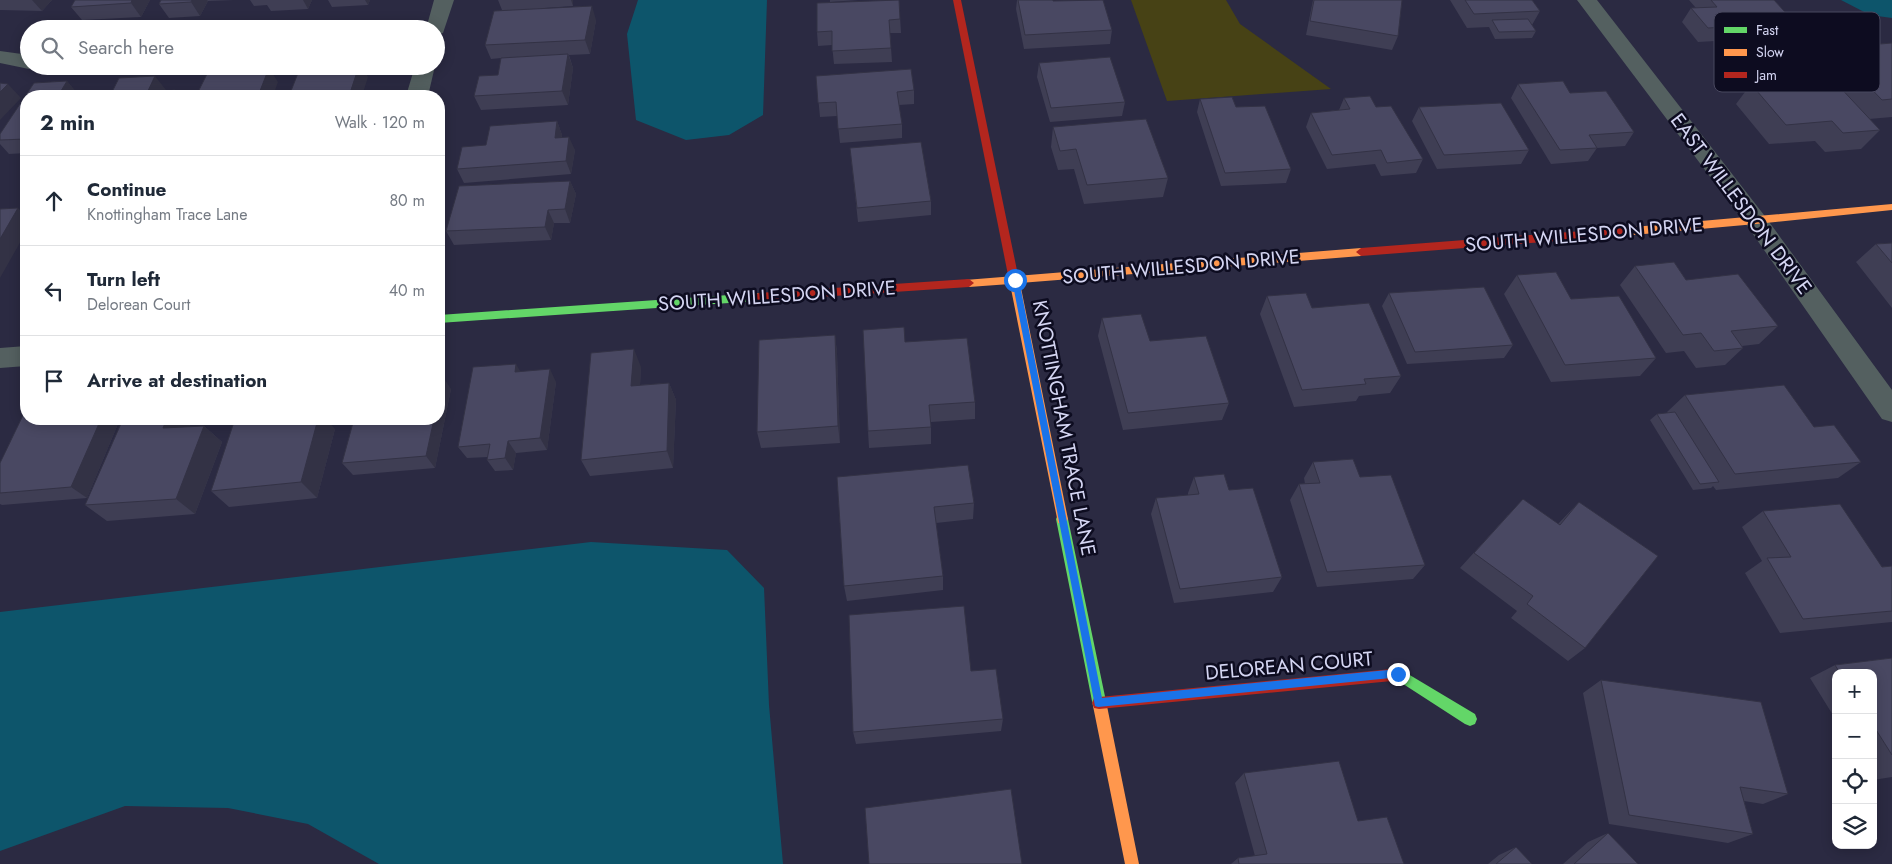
<!DOCTYPE html>
<meta charset="utf-8">
<style>
:root{--surface:#fff;--page:#f6f6f7;--text:#1f2937;--muted:#747a83;--line:#e0e1e3}
body{margin:0;font-family:Jost,sans-serif;background:var(--page);color:var(--text)}
.controls{position:absolute;right:15px;bottom:15px;display:grid;overflow:hidden;border-radius:10px;box-shadow:0 2px 12px #0003}
.controls button{width:45px;height:45px;display:grid;place-items:center;padding:0;border:0;border-bottom:1px solid var(--line);background:var(--surface);color:var(--text);font:25px sans-serif}
.stop{position:absolute;width:15px;height:15px;margin:-11px;border:4px solid #1a73e8;border-radius:50%;background:#fff}
.stop.end{background:#1a73e8;border-color:#fff;box-shadow:0 1px 5px #0008}
.list{margin:0;padding:0;list-style:none}
h2{display:flex;justify-content:space-between;align-items:center;height:65px;margin:0;padding:0 20px;font-size:21px}
h2 small{font-size:16px;font-weight:400;color:var(--muted)}
.list li{display:grid;grid-template-columns:32px 1fr auto;gap:15px;align-items:center;box-sizing:border-box;height:90px;padding:0 20px;border-top:1px solid var(--line)}
.list b{display:block;font-size:19px;white-space:nowrap}
.list p{margin:0;font-size:16px;white-space:nowrap;color:var(--muted)}
.list em{font-size:16px;font-style:normal;color:var(--muted)}
.icon{flex:none;width:28px;height:28px;fill:none;stroke:currentColor;stroke-width:2;stroke-linecap:round;stroke-linejoin:round}
.map{position:relative;flex:none;width:1892px;height:864px;overflow:hidden}
.search{position:absolute;background:var(--surface);box-shadow:0 2px 12px #0003;left:20px;top:20px;width:425px;height:55px;display:flex;align-items:center;gap:12px;box-sizing:border-box;padding:0 18px;border-radius:28px;color:var(--muted);font-size:19px}
.panel{position:absolute;background:var(--surface);box-shadow:0 2px 12px #0003;left:20px;top:90px;width:425px;height:335px;border-radius:20px}
.map>svg:first-child{display:block}
.green{fill:#474215}
.water{fill:#0d556b}
.lines{fill:none;stroke-linecap:round;stroke-linejoin:round}
.street{fill:#546060;fill-rule:evenodd}
.fast{fill:#63d668;fill-rule:evenodd}
.slow{fill:#ff974d;fill-rule:evenodd}
.jam{fill:#b3261e;fill-rule:evenodd}
.wall{fill:#3f3e54}
.shaded-wall{fill:#333245}
.building{fill:#494862;stroke:#333245}
.route{fill:#1a73e8}
.labels{text-anchor:middle;dominant-baseline:central;stroke-width:5;stroke-linejoin:round;paint-order:stroke}
.street-label{font-size:20px;fill:#d4d5f2;stroke:#0d0c20}
.key{fill:#0d0c20;stroke:#49485f;stroke-width:1}
.key-label{font-size:14px;fill:#d4d5f2}
</style>
<div class="map">
<svg width="1892" height="864" viewBox="0 0 1892 864">
<rect width="100%" height="100%" fill="#2b2a42"/>
<!-- green -->
<path class="green" d="M1131 0H1226L1240 24 1331 89 1167 101Z"/>
<!-- water -->
<path class="water" d="M638 0H767L763 115 729 135 686 140 636 120 627 34Z
M1841 0H1892V18L1870 15Z
M591 542 727 550 764 588 769 705 783 864H379L308 824 228 808 125 806 0 851V612Z"/>
<g class="lines">
<!-- street -->
<path class="street" d="M434 0H454L443 33 436 35V29H426Z
M1577 0H1597L1764 215 1892 390V422L1882 419 1748 227Z
M0 51 29 55V66H37L29 69 0 63Z
M415 66H435L428 96H406Z
M26 346V366L0 368V348Z"/>
<!-- fast -->
<path class="fast" d="M758 293 763 297 758 301 439 323V315Z
M1062 514 1066 515 1068 519 1107 706 1105 711 1100 713 1095 711 1093 706 1056 519 1058 515Z
M1398 668 1475 714 1477 719 1475 724 1470 726 1465 724 1397 680 1387 679 1385 675 1387 671Z"/>
<!-- slow -->
<path class="slow" d="M1892 204V210L1756 224 1622 236 1617 232 1622 228Z
M1361 248 1366 252 1361 256 1020 283 1068 519 1066 523 1062 524 1058 523 1010 284 969 287 964 283 965 280Z
M1100 699 1105 701 1107 706 1139 864H1125L1093 706 1095 701Z"/>
<!-- jam -->
<path class="jam" d="M953 0H961L1019 280 1014 284 1009 280Z
M1622 228 1627 232 1622 236 1361 256 1356 252 1361 248Z
M969 279 974 283 969 287 758 301 753 297 758 293Z
M1392 669 1397 671 1399 675 1397 679 1392 681 1099 709 1094 708 1092 703 1094 698 1099 697Z"/>
</g>
<!-- wall -->
<path class="wall" d="M0 0H52L42 11 0 10Z
M150 0 141 17 82 20 71 7Z
M161 0H234L208 1 200 16 169 18 159 4Z
M250 0H312L308 9 271 11 267 5 254 6Z
M328 0H370L368 5 332 7Z
M498 0H573V6L545 8 596 20 590 54 569 55 573 68 568 105 481 110 474 96 498 75 501 58 491 59 485 45 502 10Z
M830 0H858L830 2Z
M899 0 901 33H890L892 62 834 64 832 45 818 46 817 32Z
M1017 0H1053V1L1112 30 1110 44 1024 49 1016 9Z
M1313 0H1402L1398 36 1392 50 1306 35Z
M1450 0H1532L1540 11 1532 25 1536 31 1532 38 1495 39 1489 27 1467 28Z
M1689 0H1774L1795 23 1784 37 1698 42 1682 22 1691 8H1696Z
M1892 43V117L1869 119 1880 130 1861 149 1825 152 1815 141 1769 144 1736 104 1751 84 1765 83 1775 70 1816 67 1832 48Z
M1039 63 1125 102 1122 116 1050 122 1037 77Z
M816 76 914 90V104L899 105 902 124V138L840 143 837 116 820 117Z
M67 81 78 95 84 94 85 96H26V153L9 154 0 144V134L34 83Z
M1518 84 1570 93 1634 132 1625 146 1597 148 1588 161 1551 164 1511 98Z
M1344 98 1376 107 1423 159 1416 173 1381 176 1375 164 1327 169 1306 127 1311 113 1339 110Z
M1200 99 1291 169 1286 183 1221 186 1197 112Z
M1419 107 1529 150 1521 164 1437 169 1412 121Z
M557 121 562 135V137L575 150 571 174 464 183 457 169 486 145Z
M1053 127 1168 178 1163 197 1084 204 1074 169 1058 170 1051 147Z
M850 148 931 201V215L858 222Z
M570 181 576 194 570 223H554L551 240 454 245 446 231Z
M1892 243V308L1856 262 1876 244Z
M1635 266 1686 280 1778 326 1759 344 1742 346 1743 348 1725 365 1696 368 1684 351 1666 353 1620 285Z
M1517 275 1571 299 1656 358 1640 376 1551 382 1504 294Z
M1389 293 1513 345 1504 358 1407 364 1382 306Z
M1267 296 1312 308 1401 376 1390 393 1359 396 1356 401 1294 407 1260 314Z
M1102 318 1229 403 1222 420 1123 430 1098 336Z
M835 335 837 353 840 443 761 448 757 432Z
M905 342 975 402V419L931 422V444L869 448 868 431Z
M641 367 640 385 669 383 676 400 673 468 590 476 581 460Z
M520 371 556 382 547 450 516 453 513 470 495 471 487 460 488 457 467 458 458 447Z
M451 389 435 468 353 475 342 463Z
M1685 395 1814 427 1861 462 1838 478 1716 490 1713 486 1711 488 1693 490 1650 420 1657 414 1668 413 1667 412Z
M26 419H120L87 498 2 505 0 504V463Z
M192 419 189 427 204 426 222 442 195 514 107 521 85 505Z
M335 429 317 498 229 507 211 491Z
M1313 462 1360 477 1425 565 1413 579 1317 587 1290 500 1299 484H1305L1304 478Z
M837 477 974 503 973 519 936 523 943 576V590L847 601 844 586Z
M1194 477 1229 490 1282 577 1273 592 1174 603 1151 514 1156 498 1188 495V493Z
M1579 502 1585 648 1568 661 1511 618 1517 611 1460 568 1508 515 1558 524Z
M1763 511 1882 567 1892 566V622L1780 633 1745 573 1762 561 1742 527Z
M1892 658V777L1873 780V673H1836V720L1810 678 1835 665Z
M971 671 1003 719 1001 731 856 744 853 732Z
M1601 680 1788 794 1763 804 1744 801 1753 834 1728 843 1609 824 1583 693Z
M1244 773 1358 821 1404 864H1231L1238 858 1255 856 1235 783Z
M1608 833 1638 864H1563L1588 842Z
M1516 847 1532 864H1488L1499 855Z"/>
<!-- shaded-wall -->
<path class="shaded-wall" d="M32 0H52L42 11Z
M132 0H150L141 17 131 3Z
M192 0H207L208 1 200 16 191 2Z
M303 0H312L308 9Z
M365 0H370L368 5Z
M571 0H573V6Z
M592 6 596 20 590 54 585 40Z
M568 54 573 68 568 105 562 91Z
M359 66H362L368 77 362 96H349Z
M269 68 278 82 273 96H258Z
M155 76 166 90 163 96 147 93Z
M67 81 79 95 58 96Z
M8 84 21 98 0 120V92Z
M175 90 179 96H172Z
M557 121 562 135 560 152 555 138Z
M569 137 575 150 571 174 566 161Z
M570 181 576 194 570 223 565 209Z
M18 208 26 216V232L0 278V239Z
M548 210 554 223 551 240 545 227Z
M835 335 837 353 840 443 838 426Z
M634 349 641 367 639 404 631 386Z
M516 364 523 376 515 372Z
M550 369 556 382 547 450 540 438Z
M443 377 451 389 435 468 426 456 434 419H439V395Z
M669 383 676 400 673 468 667 451Z
M101 419H120L87 498 71 487Z
M167 419H192L182 445 163 428Z
M318 419H326L335 429 317 498 301 482Z
M204 426 222 442 195 514 176 499Z
M508 441 516 453 513 470 505 458Z"/>
<!-- building -->
<path class="building" d="M75 0H132L131 3 71 7Z
M161 0H192L191 2 159 4Z
M899 0 900 19 889 20 891 48 832 51V31L817 32V3Z
M1018 0H1053V1L1103 0 1112 30 1025 35Z
M1314 0H1402L1398 36 1310 21Z
M1465 0H1532L1540 11 1474 14Z
M1711 0H1774L1795 23 1708 28 1691 8 1717 7Z
M592 6 585 40 485 45 494 11Z
M1528 19 1536 31 1499 32 1492 20Z
M1892 43V99L1882 100 1832 48Z
M568 54 562 91 474 96 479 76 498 75 501 58Z
M1110 57 1125 102 1051 108 1039 63Z
M318 66H359L349 96H289L300 68Z
M1821 67 1880 130 1843 133 1832 121 1786 125 1751 84 1785 82 1775 70Z
M269 68 258 96H196L208 72Z
M911 69 914 90 897 92 902 124 838 129 836 102 818 103 816 76Z
M155 76 147 93 175 90 172 96H110L119 78Z
M67 81 58 96 84 94 83 96H26V139L0 140V134L34 83Z
M1563 81 1570 93 1606 91 1634 132 1589 135 1597 148 1560 150 1518 84Z
M0 83 8 84 0 92Z
M1370 96 1376 107 1391 106 1423 159 1387 163 1381 150 1332 155 1311 113 1350 109 1344 98Z
M1232 97 1236 107 1265 106 1291 169 1225 173 1200 99Z
M1501 103 1529 150 1444 155 1419 107Z
M1146 119 1168 178 1087 185 1076 149 1060 151 1053 127Z
M557 121 555 138 569 137 566 161 457 169 462 147 486 145 490 126Z
M921 142 931 201 857 208 850 148Z
M570 181 565 209 548 210 545 227 446 231 459 186Z
M18 208 0 239V209Z
M1892 243V263L1876 244Z
M1674 262 1686 280 1738 274 1778 326 1731 331 1743 348 1714 351 1701 333 1683 335 1635 266Z
M1556 272 1571 299 1619 296 1656 358 1565 365 1517 275Z
M1484 287 1513 345 1415 352 1389 293Z
M1306 293 1312 308 1369 303 1401 376 1364 379 1366 384 1302 390 1267 296Z
M1141 314 1150 341 1206 336 1229 403 1128 413 1102 318Z
M904 327 905 342 967 338 975 402 929 405 931 427 868 431 863 330Z
M835 335 838 426 757 432 759 340Z
M634 349 631 386 669 383 667 451 581 460 591 353Z
M516 364 515 372 550 369 540 438 508 441 505 458 487 460 490 444 458 447 473 367Z
M439 377H443L439 395Z
M1784 385 1814 427 1834 425 1861 462 1735 474 1685 395Z
M25 411H26V419H101L71 487 0 493V463Z
M1675 412 1719 482 1700 484 1657 414Z
M123 419H167L163 428 204 426 176 499 85 505Z
M235 419H318L301 482 211 491Z
M354 419H434L426 456 342 463Z
M1353 459 1360 477 1391 475 1425 565 1327 572 1299 484 1320 483 1313 462Z
M968 465 974 503 934 507 943 576 844 586 837 477Z
M1224 474 1229 490 1253 488 1282 577 1180 589 1156 498 1199 494 1194 477Z
M1523 499 1560 525 1579 502 1658 556 1585 648 1527 604 1533 596 1474 553Z
M1840 504 1882 567 1892 566V611L1803 619 1767 558 1791 557 1763 511Z
M964 606 971 671 996 669 1003 719 853 732 849 615Z
M1892 658V755L1873 725V673H1840L1835 665Z
M1601 680 1761 702 1788 794 1740 787 1753 834 1629 815Z
M1339 761 1358 821 1387 817 1404 864H1239L1238 858 1267 854 1244 773Z
M1011 789 1022 864H869L865 808Z
M1608 833 1638 864H1574Z
M1516 847 1532 864H1496Z"/>
<!-- route -->
<path class="route" d="M1015 277 1019 280 1102 698 1398 669 1401 671V677L1098 707 1095 706 1012 280Z"/>
<g class="labels">
<!-- street labels -->
<g class="street-label">
<text transform="translate(1741 204) rotate(53)">EAST WILLESDON DRIVE</text>
<text transform="translate(1584 235) rotate(-5)">SOUTH WILLESDON DRIVE</text>
<text transform="translate(1181 267) rotate(-5)">SOUTH WILLESDON DRIVE</text>
<text transform="translate(777 296) rotate(-4)">SOUTH WILLESDON DRIVE</text>
<text transform="translate(1064 428) rotate(79)">KNOTTINGHAM TRACE LANE</text>
<text transform="translate(1289 666) rotate(-5)">DELOREAN COURT</text>
</g>
</g>
<!-- legend -->
<rect x="1714" y="12" width="166" height="80" rx="8" class="key"/>
<rect x="1724" y="27" width="23" height="6" fill="#63d668"/>
<rect x="1724" y="49" width="23" height="7" fill="#ff974d"/>
<rect x="1724" y="72" width="23" height="6" fill="#b3261e"/>
<g class="key-label">
<text x="1756" y="35">Fast</text>
<text x="1756" y="57">Slow</text>
<text x="1756" y="80">Jam</text>
</g>
</svg>
<div class="controls">
<button>+</button>
<button>−</button>
<button><svg class="icon" aria-label="locate" viewBox="0 0 24 24"><circle cx="12" cy="12" r="6"/><path d="M12 2v4M12 18v4M2 12h4M18 12h4"/></svg></button>
<button><svg class="icon" aria-label="layers" viewBox="0 0 24 24"><path d="M12 4l9 5-9 5-9-5zM3 14l9 5 9-5"/></svg></button>
</div>
<div class="stop" style="left:1015px;top:280px"></div>
<div class="stop end" style="left:1398px;top:674px"></div>
<div class="search"><svg class="icon" aria-label="search" viewBox="0 0 24 24"><circle cx="10" cy="10" r="6"/><path d="M15 15l6 6"/></svg>Search here</div>
<section class="panel">
<h2>2 min<small>Walk · 120 m</small></h2>
<ul class="list">
<li><svg class="icon" aria-label="ahead" viewBox="0 0 24 24"><path d="M12 20V5M6 11l6-6 6 6"/></svg><div><b>Continue</b><p>Knottingham Trace Lane</p></div><em>80 m</em></li>
<li><svg class="icon" aria-label="left" viewBox="0 0 24 24"><path d="M17 20v-9H6M10 6l-5 5 5 5"/></svg><div><b>Turn left</b><p>Delorean Court</p></div><em>40 m</em></li>
<li><svg class="icon" aria-label="arrive" viewBox="0 0 24 24"><path d="M6 21V4h12l-3 4 3 4H6"/></svg><div><b>Arrive at destination</b></div></li>
</ul>
</section>
</div>
